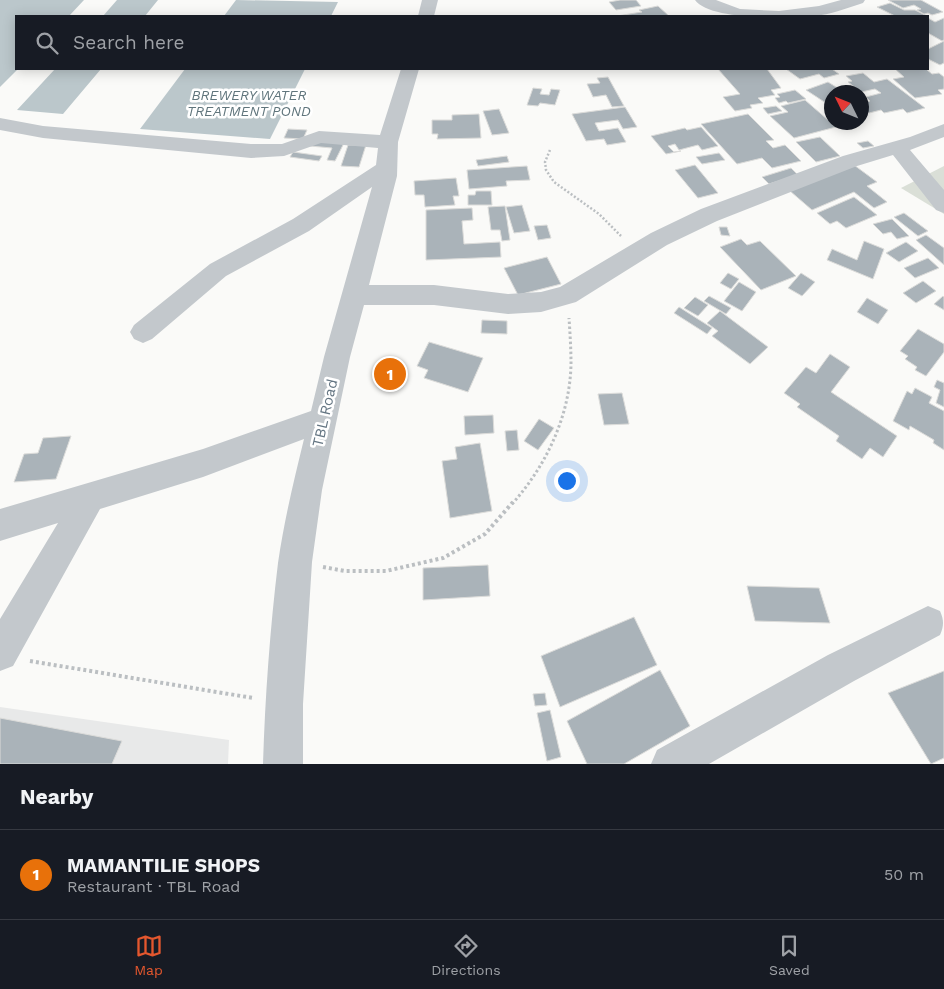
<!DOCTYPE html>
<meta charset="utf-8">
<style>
:root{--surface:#171b24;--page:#242831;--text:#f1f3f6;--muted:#9ea1a6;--line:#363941;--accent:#e4572e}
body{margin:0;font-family:"Work Sans",sans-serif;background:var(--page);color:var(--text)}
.compass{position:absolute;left:824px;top:85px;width:45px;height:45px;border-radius:50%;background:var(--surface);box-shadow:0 2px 12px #0003;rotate:313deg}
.you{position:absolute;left:566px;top:480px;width:18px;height:18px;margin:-12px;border:4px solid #fff;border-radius:50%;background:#1a73e8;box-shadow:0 0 0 8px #1a73e833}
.badge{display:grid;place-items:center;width:32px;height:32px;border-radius:50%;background:var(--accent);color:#fff;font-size:16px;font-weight:700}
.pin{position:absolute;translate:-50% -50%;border:2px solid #fff;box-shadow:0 1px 5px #0006}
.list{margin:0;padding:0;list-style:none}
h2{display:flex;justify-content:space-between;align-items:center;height:65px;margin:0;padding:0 20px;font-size:21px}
h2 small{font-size:16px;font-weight:400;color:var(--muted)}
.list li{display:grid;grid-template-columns:32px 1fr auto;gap:15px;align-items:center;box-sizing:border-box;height:90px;padding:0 20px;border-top:1px solid var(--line)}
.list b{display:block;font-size:19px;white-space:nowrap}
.list p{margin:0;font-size:16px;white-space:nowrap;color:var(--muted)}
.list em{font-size:16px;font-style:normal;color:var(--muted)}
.icon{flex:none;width:28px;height:28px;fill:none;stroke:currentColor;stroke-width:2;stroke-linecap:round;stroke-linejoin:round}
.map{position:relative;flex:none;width:944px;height:764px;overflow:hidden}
.search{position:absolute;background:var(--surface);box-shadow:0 2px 12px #0003;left:15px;right:15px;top:15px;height:55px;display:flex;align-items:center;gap:12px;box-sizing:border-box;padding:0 18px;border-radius:0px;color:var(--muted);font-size:19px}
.sheet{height:155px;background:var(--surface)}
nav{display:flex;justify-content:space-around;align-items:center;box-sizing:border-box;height:70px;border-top:1px solid var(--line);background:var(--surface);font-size:14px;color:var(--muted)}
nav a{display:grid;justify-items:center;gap:2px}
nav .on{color:var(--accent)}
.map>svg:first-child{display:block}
.built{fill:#e8e9e9}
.green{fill:#dadfd7}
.water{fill:#bbc7cb}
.building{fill:#aab3b9;stroke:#dcdcda}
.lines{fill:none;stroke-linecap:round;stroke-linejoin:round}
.path-far2{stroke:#bbbfc2;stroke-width:2.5;stroke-dasharray:2 2;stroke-linecap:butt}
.path-far1{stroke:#bbbfc2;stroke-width:3;stroke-dasharray:2.5 2.5;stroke-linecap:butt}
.path{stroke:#bbbfc2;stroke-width:4;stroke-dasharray:3 3;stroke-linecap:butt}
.minor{fill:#c3c8cc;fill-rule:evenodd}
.labels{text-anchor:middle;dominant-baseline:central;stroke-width:5;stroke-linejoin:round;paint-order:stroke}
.far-water-label{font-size:14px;font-style:italic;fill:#60757c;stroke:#fff}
.street-label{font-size:15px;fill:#657683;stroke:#fff}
</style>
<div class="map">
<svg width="944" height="764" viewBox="0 0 944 764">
<rect width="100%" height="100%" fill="#fafaf8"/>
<!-- built -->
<path class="built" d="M0 707 229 740 228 764H0Z"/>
<!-- green -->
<path class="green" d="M944 166V214L901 188Z"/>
<!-- water -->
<path class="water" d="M0 0H84L69 16H16V69H18L0 87Z
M117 0H158L145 16H103Z
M236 0 338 2 331 16H224Z
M55 69H101L63 114 17 110Z
M185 69H305L270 139 140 129Z"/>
<!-- building -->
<path class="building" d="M620 0H636L641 6 616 10 609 2Z
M888 0H921L943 12 932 15 928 13 924 14 917 10 921 9 914 5 903 8Z
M890 3 904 10H915L927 16H895L877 7Z
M658 6 669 16H617L642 12 639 10Z
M928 18 935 22 944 18V40L942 41 928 33Z
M944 41V63L940 65 928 59V49Z
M718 69H767L781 88 771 90 775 95 758 98 763 103 750 105 752 108 735 111 723 97 740 94Z
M786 69H832L839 74 824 78 819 74 800 79Z
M895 69H926L932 74 939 73 944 77V89L938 90 942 94 915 98 893 79 904 77Z
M863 73 874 82 887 79 925 108 907 113 903 109 884 113 881 110 869 113 862 106V103L870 101 866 97 881 93 875 89 861 92 848 82 852 81 846 76Z
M608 77 624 106 612 107 606 95 593 97 587 84 600 83 597 78Z
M828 82 844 92H832V107L806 90Z
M533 88 542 89 540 94 549 95 551 89 560 90 555 105 540 103 538 106 527 105Z
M795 90 806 99 788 103 786 101 779 103 775 98 780 97 777 94Z
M805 100 836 127 794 138 770 116 788 112 781 106Z
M776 106 782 111 768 114 763 108Z
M625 107 637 127 623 129 618 120 595 123 599 131 618 128 626 142 607 145 604 139 586 141 572 114Z
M499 109 509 133 492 135 483 111Z
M479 114 481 138 437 139 438 134H432V120H452V115Z
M748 114 774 140 766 141 773 148 785 145 801 161 772 168 762 158 737 164 701 124Z
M701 127 718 146 702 150 698 145 679 150 675 144 668 146 674 152 681 151 666 154 651 136 685 128 687 130Z
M288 129 307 130 303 139 284 138Z
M820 137 840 156 816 162 796 142Z
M313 140 344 143 335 161 327 160 332 148 310 146Z
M868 141 874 146 863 148 857 143Z
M348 145H366L359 167 341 166Z
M293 152 322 156 319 161 290 157Z
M719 153 725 160 702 164 696 157Z
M507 156 509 162 478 166 476 160Z
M695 165 718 193 698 198 675 170Z
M854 165 877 182 867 186 887 202 874 208 854 192 812 210 790 191Z
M527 166 530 180 506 181 507 186 469 189 467 170Z
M791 168 798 175 769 184 762 177Z
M456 178 459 196H453L455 205 425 207 424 195H415L414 181Z
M476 191H491L492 205H468V195H475Z
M854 197 877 215 846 228 837 221 830 224 817 213Z
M522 205 530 231 514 233 506 207Z
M505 206 510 240 502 241 500 230H491L488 207Z
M472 208 473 220 462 221 464 244 500 242 501 257 426 260V210Z
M904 213 928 231 918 236 894 217Z
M892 219 909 236 897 239 891 232 883 234 873 224Z
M547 225 551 238 538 240 534 226Z
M719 227H727L730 236 721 235Z
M926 235 944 248V265L916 240Z
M741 239 747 245 760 241 796 276 761 290 720 247Z
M864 241 884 249 873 279 827 260 832 249 857 260Z
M906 242 918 251 899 262 886 253Z
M547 257 561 284 518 295 504 268Z
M928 258 939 268 915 278 904 268Z
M728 273 739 279 731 289 720 283Z
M801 273 815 282 802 296 788 288Z
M923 281 936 291 916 303 903 293Z
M739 282 756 292 742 311 724 301Z
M709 296 731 308 726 314 704 301Z
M943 296 944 297V310L934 304Z
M695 297 708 305 698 316 684 308Z
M867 298 888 310 878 324 857 312Z
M679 307 712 328 707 334 674 313Z
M720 311 768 347 750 364 712 336 718 331 707 323Z
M482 320 507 321V334L481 333Z
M918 329 944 344V352L926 376 915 370 917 367 905 359 908 356 900 351Z
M429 342 483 358 468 392 424 378 428 370 417 366Z
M830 354 850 367 831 392 897 436 883 457 870 448 862 459 836 441 839 436 797 407 800 404 784 393 806 367 816 373Z
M937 380 944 383V407L936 403 940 390 934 387Z
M915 388 932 397 929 403 944 411V450L933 443 934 440 910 426 909 430 893 421 907 391 912 394Z
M622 393 629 424 604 425 598 394Z
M493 415 494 433 465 435 464 416Z
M539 419 554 428 538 450 524 441Z
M517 430 519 450 507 451 505 431Z
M71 436 56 479 14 482 24 454 38 453 43 438Z
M480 443 492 511 450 518 442 461 457 459 455 447Z
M488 565 490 596 423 600V568Z
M747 586 819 588 830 623 755 621Z
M634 617 657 665 560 707 541 656Z
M660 670 690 726 624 764H587L567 721Z
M944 671V758L931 764 888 693Z
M545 693 547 705 535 706 533 694Z
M550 710 561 757 547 761 537 713Z
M0 718 122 741 112 764H0Z"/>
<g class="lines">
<!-- path-far2 -->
<path class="path-far2" d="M550 150 545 162 546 170 554 182 599 214 621 236"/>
<!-- path-far1 -->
<path class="path-far1" d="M512 504C546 466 570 416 571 364 571 349 570 333 569 318"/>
<!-- path -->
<path class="path" d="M323 567 345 571H386L443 558 485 534 513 502
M30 661 253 698"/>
<!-- minor -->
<path class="minor" d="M422 0H438L434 16H418Z
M695 0H716L740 9 779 11 819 6 841 0H865L863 3C847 8 830 15 814 16 790 18 710 21 695 0Z
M401 69H419L398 142 397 176 369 285H434L508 294 541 292 560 287 651 233 701 209 843 156 910 137 944 124V137L910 150 944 190V213L936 210 893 155 857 166 717 221 667 245 576 302 541 312 508 314 434 305H364L350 357 322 490 312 562 303 704V764H263C265 697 270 629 278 563 284 521 294 480 304 439L203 477 100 509 13 666 0 671V619L58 523 0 541V509L203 449 311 411 324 357 372 187 309 231 226 276 152 339 143 343 134 339 130 332 134 325 210 264 293 219 376 165 378 148 321 143 284 156 251 158 43 138 0 130V118L43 126 251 144H282L319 131 380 135Z
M928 606 940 611C944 620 944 626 940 635L854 681 709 764H651L657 750 828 655Z"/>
</g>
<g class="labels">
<!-- far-water labels -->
<g class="far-water-label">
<text x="249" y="95">BREWERY WATER<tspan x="249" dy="16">TREATMENT POND</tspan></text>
</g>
<!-- street labels -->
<g class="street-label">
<text transform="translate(325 413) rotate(-77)">TBL Road</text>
</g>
</g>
</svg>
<svg class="compass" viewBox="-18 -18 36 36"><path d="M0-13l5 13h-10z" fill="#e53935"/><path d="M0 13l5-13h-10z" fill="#9ea1a6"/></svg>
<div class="you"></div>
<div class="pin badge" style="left:390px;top:374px;background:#e8710a">1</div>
<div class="search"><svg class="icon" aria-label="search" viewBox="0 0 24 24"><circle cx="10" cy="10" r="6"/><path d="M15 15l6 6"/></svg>Search here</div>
</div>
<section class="sheet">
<h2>Nearby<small></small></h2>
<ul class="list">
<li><span class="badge" style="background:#e8710a">1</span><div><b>MAMANTILIE SHOPS</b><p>Restaurant · TBL Road</p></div><em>50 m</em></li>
</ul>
</section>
<nav>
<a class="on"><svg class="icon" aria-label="map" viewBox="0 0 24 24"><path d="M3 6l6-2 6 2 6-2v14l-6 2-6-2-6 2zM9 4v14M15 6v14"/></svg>Map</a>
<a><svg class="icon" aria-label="directions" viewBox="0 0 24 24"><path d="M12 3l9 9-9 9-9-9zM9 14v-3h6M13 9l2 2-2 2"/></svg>Directions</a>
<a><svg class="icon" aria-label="saved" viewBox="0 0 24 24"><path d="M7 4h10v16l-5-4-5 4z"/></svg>Saved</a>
</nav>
